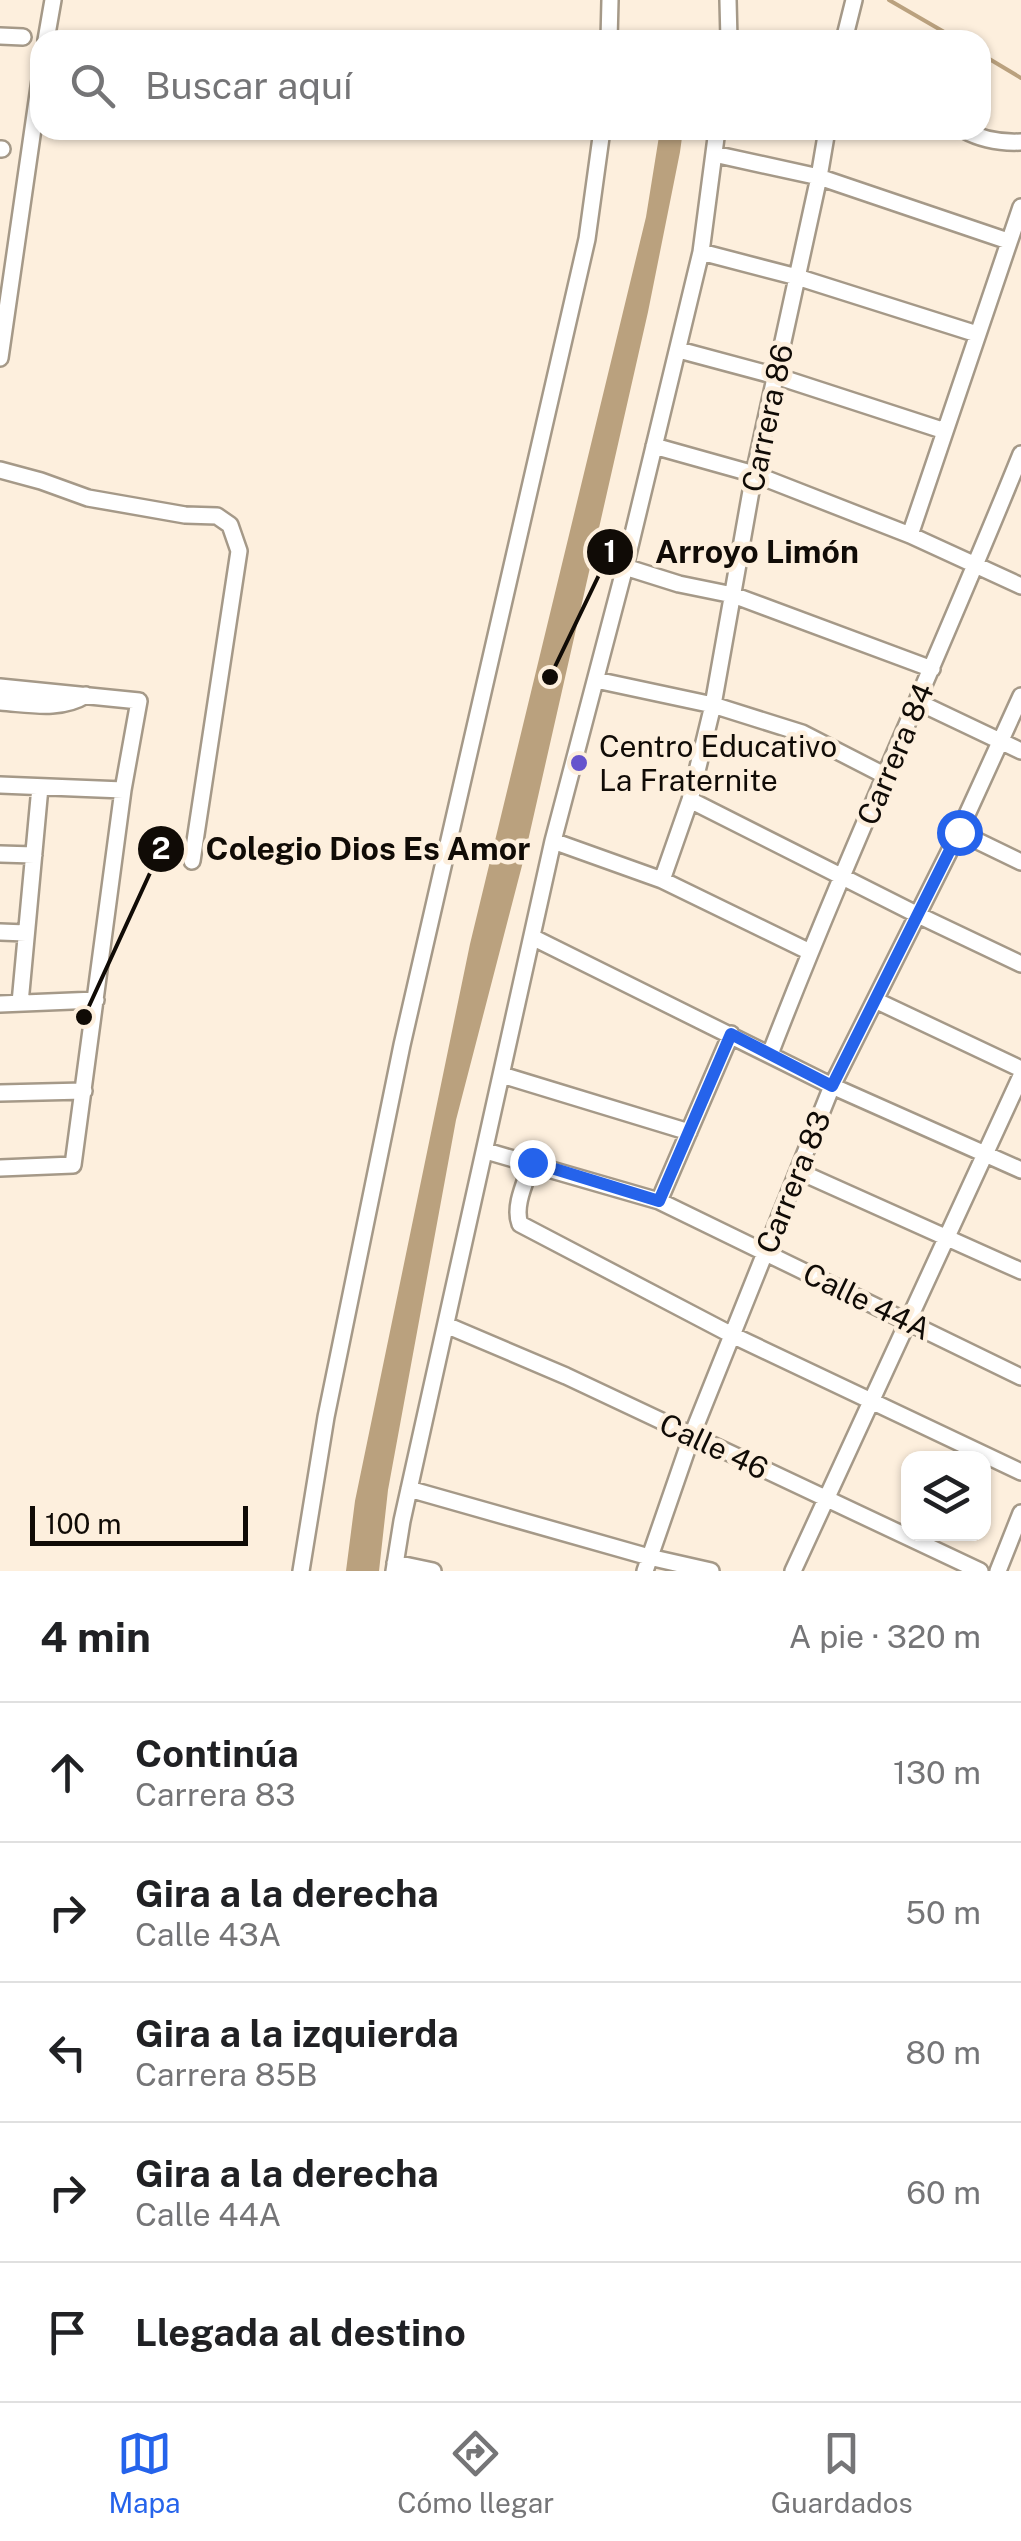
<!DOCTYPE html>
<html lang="es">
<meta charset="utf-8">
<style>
:root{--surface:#fff;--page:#f2f2f2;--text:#202124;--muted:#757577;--line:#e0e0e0;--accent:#2563eb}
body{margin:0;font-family:"Public Sans",sans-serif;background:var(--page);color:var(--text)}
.controls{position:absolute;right:30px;bottom:30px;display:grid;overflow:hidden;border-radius:20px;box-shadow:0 2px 8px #0004}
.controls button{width:90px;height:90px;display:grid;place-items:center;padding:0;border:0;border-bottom:2px solid var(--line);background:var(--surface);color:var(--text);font:50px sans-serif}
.scale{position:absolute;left:30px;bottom:25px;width:218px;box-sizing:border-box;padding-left:10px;border:5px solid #100b06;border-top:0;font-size:28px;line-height:35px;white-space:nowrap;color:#100b06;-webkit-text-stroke:8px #fdefdd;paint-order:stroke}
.stop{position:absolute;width:30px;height:30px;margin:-22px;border:8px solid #2563eb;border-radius:50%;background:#fff}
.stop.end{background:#2563eb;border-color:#fff;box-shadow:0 2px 10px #0008}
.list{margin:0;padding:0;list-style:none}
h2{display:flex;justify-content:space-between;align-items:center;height:130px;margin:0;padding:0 40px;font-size:42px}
h2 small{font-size:32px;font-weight:400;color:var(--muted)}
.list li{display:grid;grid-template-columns:65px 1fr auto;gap:30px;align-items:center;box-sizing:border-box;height:140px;padding:0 40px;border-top:2px solid var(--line)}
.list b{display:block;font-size:38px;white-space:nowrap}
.list p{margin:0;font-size:32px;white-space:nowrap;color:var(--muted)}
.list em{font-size:32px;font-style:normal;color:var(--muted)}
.icon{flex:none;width:55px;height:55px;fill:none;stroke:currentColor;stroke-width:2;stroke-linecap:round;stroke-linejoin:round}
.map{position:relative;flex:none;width:1021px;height:1571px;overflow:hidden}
.search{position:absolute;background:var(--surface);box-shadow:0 2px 8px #0004;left:30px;right:30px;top:30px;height:110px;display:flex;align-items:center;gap:25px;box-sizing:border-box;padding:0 35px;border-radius:30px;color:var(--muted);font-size:38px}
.sheet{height:830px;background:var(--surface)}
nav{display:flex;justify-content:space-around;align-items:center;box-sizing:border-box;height:140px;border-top:2px solid var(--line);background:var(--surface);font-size:28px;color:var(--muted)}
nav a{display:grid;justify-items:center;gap:5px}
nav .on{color:var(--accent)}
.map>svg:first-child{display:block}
.water{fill:#baa17e}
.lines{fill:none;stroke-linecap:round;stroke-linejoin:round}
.stream{stroke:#baa17e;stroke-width:4}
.minor-casing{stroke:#a59988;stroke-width:20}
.minor{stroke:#fff;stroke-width:15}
.route{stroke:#2563eb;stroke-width:12}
.poi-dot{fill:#6654cd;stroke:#fdefdd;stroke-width:4}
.labels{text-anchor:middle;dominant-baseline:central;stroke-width:9;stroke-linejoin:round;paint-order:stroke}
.street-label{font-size:30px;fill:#100b06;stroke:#fdefdd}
.poi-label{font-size:30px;fill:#100b06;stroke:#fdefdd;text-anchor:start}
.leader{fill:none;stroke:#100b06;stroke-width:4}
.callout-dot{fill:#100b06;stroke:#fdefdd;stroke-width:4}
.mark-label{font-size:30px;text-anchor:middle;font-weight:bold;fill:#fff}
.callout-label{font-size:32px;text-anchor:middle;font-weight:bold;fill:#100b06;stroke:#fdefdd;stroke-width:9;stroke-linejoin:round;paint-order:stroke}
</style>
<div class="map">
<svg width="1021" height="1571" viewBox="0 0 1021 1571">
<rect width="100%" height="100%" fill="#fdefdd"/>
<!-- water -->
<path class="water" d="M660 130H683L680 152 648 312 525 854 456 1120 388 1490 379 1571H346L355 1501 470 944 646 217Z"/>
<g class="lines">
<!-- stream -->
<path class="stream" d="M889 0 958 40
M981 54 1021 78"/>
<defs>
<path id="minor" d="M728 0 729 40
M0 36 23 37
M46 40 53 0
M609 40 610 0
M844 40 854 0
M964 130C982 140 1000 143 1021 142
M0 149H2
M714 154 819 177 1008 241
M701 252 797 277 977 334
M679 350 776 376 945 431
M0 358 40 80
M654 446 754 474 910 535 1021 586
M0 470 41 481 88 498 185 515 217 516 230 525 239 551 192 861
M910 535 1021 207
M625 567 679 584 733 595 932 669
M596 680 713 705 802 733 886 776
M0 687 139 701 123 790 73 1165 0 1168
M0 702C30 704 60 711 86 695
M918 702 1021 751
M0 785 123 790
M690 800 918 915 1021 964
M959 832 1021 862
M553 841 662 880 810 952
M0 854 34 855
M662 880 690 800 713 705 754 474 819 177 827 130
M0 932 26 933
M532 937 832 1086 1021 1170
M875 1000 1021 1069
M20 1003 40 787
M0 1004 96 1000
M770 1054C848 852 940 655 1021 454
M502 1075 689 1132
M0 1093 84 1091
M486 1151 659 1201 1021 1377
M532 1162C526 1181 513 1206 520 1224L732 1335 1021 1472
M798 1171 1021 1271
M659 1201 731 1034
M446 1325 566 1376 980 1571
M409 1489 649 1557 711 1571
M395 1563 433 1571
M301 1571 326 1417 402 1045 587 239 602 130
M394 1571 402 1521 553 841 625 567 701 252 717 130
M645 1571 692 1435 832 1086 959 832 1021 696
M793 1571 1021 1076
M998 1571 1021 1513"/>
</defs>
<!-- minor casing -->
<use href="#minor" class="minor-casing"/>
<!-- minor -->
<use href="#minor" class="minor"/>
</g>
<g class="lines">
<!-- route -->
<path class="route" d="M532 1162 659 1201 731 1034 832 1086 959 832"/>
</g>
<!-- markers -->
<circle class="poi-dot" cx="579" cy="763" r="10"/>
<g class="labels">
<!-- street labels -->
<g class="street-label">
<text transform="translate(767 418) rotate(-78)">Carrera 86</text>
<text transform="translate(895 754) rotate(-67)">Carrera 84</text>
<text transform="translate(793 1182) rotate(-68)">Carrera 83</text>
<text transform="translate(867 1301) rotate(26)">Calle 44A</text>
<text transform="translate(714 1446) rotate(25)">Calle 46</text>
</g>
<!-- poi labels -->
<g class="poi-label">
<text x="599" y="746">Centro Educativo<tspan x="599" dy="34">La Fraternite</tspan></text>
</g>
</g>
<!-- callouts -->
<path class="leader" d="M550 677L610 552M84 1017L161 849"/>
<g class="callout-dot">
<circle cx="550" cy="677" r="10"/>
<circle cx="84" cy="1017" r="10"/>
<circle cx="610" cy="552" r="25"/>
<circle cx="161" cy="849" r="25"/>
</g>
<g class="mark-label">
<text x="610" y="562">1</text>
<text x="161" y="859">2</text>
</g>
<g class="callout-label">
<text x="757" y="563">Arroyo Limón</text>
<text x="368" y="860">Colegio Dios Es Amor</text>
</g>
</svg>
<div class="controls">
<button><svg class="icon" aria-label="layers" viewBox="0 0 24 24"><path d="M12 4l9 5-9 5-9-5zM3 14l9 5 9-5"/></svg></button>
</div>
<div class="scale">100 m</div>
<div class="stop" style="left:959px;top:832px"></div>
<div class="stop end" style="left:532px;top:1162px"></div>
<div class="search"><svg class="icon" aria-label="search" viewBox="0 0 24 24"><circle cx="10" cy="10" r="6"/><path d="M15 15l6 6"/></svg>Buscar aquí</div>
</div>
<section class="sheet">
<h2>4 min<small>A pie · 320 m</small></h2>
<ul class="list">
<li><svg class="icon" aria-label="ahead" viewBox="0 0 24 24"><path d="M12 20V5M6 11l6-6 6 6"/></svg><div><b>Continúa</b><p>Carrera 83</p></div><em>130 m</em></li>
<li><svg class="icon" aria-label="right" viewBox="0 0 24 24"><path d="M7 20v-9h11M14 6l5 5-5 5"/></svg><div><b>Gira a la derecha</b><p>Calle 43A</p></div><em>50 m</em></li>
<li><svg class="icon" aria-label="left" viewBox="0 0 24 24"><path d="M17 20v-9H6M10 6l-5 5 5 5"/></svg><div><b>Gira a la izquierda</b><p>Carrera 85B</p></div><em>80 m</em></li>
<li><svg class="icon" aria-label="right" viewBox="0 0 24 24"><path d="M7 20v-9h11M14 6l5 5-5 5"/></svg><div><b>Gira a la derecha</b><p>Calle 44A</p></div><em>60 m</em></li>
<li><svg class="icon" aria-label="arrive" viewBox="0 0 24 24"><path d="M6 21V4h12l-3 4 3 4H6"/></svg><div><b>Llegada al destino</b></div></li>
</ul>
</section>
<nav>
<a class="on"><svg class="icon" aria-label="map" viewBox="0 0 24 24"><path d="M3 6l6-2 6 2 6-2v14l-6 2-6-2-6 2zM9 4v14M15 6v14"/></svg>Mapa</a>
<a><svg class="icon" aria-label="directions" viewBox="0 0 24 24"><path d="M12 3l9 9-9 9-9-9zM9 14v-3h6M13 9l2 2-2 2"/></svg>Cómo llegar</a>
<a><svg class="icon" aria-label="saved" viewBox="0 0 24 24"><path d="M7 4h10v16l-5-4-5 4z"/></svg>Guardados</a>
</nav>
